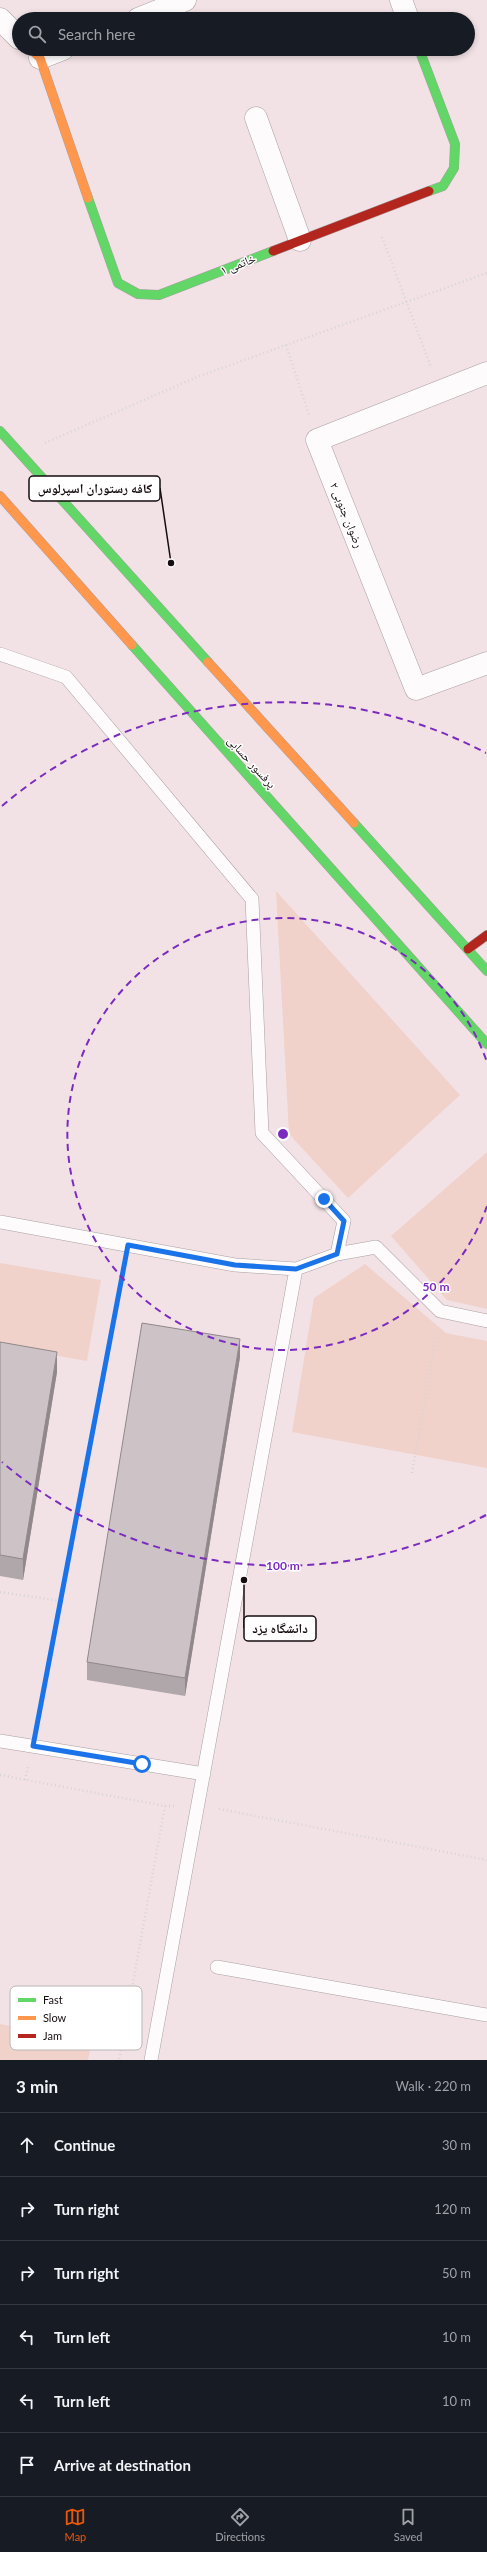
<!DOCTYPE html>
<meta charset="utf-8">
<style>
:root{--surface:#171b24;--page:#20242c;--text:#f1f3f6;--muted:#9ea1a6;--line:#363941;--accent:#ea580c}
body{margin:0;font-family:Lato,"Noto Naskh Arabic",sans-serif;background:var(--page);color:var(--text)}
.stop{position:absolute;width:12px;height:12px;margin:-9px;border:3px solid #1a73e8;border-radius:50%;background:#fff}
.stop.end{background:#1a73e8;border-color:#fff;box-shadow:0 1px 4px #0008}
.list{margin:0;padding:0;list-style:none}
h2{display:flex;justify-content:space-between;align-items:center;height:52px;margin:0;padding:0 16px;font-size:17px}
h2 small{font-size:13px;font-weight:400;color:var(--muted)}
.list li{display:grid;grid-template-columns:26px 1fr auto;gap:12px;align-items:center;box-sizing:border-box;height:64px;padding:0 16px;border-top:1px solid var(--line)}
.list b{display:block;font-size:15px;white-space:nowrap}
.list em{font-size:13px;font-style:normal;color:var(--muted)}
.icon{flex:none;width:22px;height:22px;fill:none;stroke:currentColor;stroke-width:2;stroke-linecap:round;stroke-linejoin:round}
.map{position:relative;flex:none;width:487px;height:2060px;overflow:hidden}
.search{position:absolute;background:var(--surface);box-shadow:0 2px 6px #0003;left:12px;right:12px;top:12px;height:44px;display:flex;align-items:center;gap:10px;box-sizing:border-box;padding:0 14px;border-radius:22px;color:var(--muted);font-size:15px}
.sheet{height:436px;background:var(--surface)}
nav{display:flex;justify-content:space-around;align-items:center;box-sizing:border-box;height:56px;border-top:1px solid var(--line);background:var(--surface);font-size:11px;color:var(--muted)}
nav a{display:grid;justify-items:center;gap:2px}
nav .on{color:var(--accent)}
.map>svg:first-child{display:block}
.green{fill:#f1d2ca}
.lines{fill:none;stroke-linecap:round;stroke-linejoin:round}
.lane-casing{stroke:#aa9fa2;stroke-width:14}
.street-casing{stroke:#aa9fa2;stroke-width:23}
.fast-casing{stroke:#aa9fa2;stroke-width:10}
.slow-casing{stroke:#aa9fa2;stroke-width:10}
.jam-casing{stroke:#aa9fa2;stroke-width:10}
.path{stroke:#d8d4d5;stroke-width:2.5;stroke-dasharray:1 3;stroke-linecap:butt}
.lane{stroke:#fdfbfb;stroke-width:13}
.street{stroke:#fdfbfb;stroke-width:22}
.fast{stroke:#63d668;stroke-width:9}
.slow{stroke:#ff974d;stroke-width:9}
.jam{stroke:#b3261e;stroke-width:9}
.wall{fill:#b0a7aa}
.shaded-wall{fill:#90888b}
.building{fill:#cdc2c6;stroke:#90888b}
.route{stroke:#1a73e8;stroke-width:5}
.ring{fill:none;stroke:#7b2cbf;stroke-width:2;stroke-dasharray:7 5}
.labels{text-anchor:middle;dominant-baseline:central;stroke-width:3;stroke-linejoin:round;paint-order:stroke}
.street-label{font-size:12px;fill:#160d10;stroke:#fff}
.key{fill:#fff;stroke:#b9b6b7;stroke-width:1}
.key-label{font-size:11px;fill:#160d10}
.centre{fill:#7b2cbf;stroke:#fff;stroke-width:2}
.ring-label{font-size:12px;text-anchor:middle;font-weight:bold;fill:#7b2cbf;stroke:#fff;stroke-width:3;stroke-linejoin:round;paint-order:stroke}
.leader{fill:none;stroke:#160d10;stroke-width:1.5}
.callout-dot{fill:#160d10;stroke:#fff;stroke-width:1.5}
.callout{fill:#fff;stroke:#160d10;stroke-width:1.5}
.callout-label{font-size:13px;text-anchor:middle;font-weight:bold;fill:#160d10}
</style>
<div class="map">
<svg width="487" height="2060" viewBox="0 0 487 2060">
<rect width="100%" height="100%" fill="#f2e2e6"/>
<!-- green -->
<path class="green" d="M276 891 460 1095 348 1198 289 1134Z
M487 1152V1309L447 1300 391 1236Z
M0 1263 101 1280 87 1361 0 1346Z
M365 1264 446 1333 487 1341V1468L292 1432 314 1298Z
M0 2024 92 2041 88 2060H0Z"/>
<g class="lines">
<defs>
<path id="lane" d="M0 654 66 677 252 899 262 1133 344 1221 337 1254 296 1269 235 1265 0 1222
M337 1254 376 1247 440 1311 487 1321
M0 1741 204 1774
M217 1967 487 2015
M151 2060 296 1269"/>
<path id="street" d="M401 0 408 19
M0 19 19 38
M138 19 185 0
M40 58 63 49
M256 118 300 240
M487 373 317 440 416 689 487 663"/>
<path id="fast" d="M419 49 455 144 454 168 443 186 429 191
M88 198 118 283 138 294 159 295 273 251
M0 431 208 662
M132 645 487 1044
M354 823 487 971"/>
<path id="slow" d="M30 49 40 58 88 198
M0 496 132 645
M208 662 354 823"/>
<path id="jam" d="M273 251 429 191
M468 949 487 935"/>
</defs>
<!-- lane casing -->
<use href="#lane" class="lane-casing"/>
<!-- street casing -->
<use href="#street" class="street-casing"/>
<!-- fast casing -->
<use href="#fast" class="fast-casing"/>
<!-- slow casing -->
<use href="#slow" class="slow-casing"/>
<!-- jam casing -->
<use href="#jam" class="jam-casing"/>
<!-- path -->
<path class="path" d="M382 237 431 367
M286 345 309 415
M45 443 197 377 487 273
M412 1473 437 1331
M0 1592 60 1601
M36 1726 124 1265
M0 1775 165 1806 119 2060
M25 1780 28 1766
M165 1806H176
M219 1809 487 1860"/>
<!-- lane -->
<use href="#lane" class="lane"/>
<!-- street -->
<use href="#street" class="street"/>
<!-- fast -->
<use href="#fast" class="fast"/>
<!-- slow -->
<use href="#slow" class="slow"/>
<!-- jam -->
<use href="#jam" class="jam"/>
</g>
<!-- wall -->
<path class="wall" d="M0 1342 57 1372 23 1580 0 1576Z
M240 1357 185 1696 87 1680V1662Z"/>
<!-- shaded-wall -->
<path class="shaded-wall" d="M240 1339V1357L185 1696V1678Z
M57 1352V1372L23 1580V1559Z"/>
<!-- building -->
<path class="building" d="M142 1323 240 1339 185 1678 87 1662Z
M0 1342 57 1352 23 1559 0 1555Z"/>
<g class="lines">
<!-- route -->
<path class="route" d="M142 1764 33 1746 128 1245 235 1265 296 1269 337 1254 344 1221 324 1199"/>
</g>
<!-- distance rings -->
<g class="ring">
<path d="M487 1206A216 216 0 1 1 487 1062"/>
<path d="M486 1515A432 432 0 0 1 2 1462M2 806A432 432 0 0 1 486 753"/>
</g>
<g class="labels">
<!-- street labels -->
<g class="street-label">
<text transform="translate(238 264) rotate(-21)">خاتمی ۱</text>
<text transform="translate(347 515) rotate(68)">رضوان جنوبی ۲</text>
<text transform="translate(252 762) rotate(48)">پرفسور حسابی</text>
</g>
</g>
<!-- legend -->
<rect x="10" y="1986" width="132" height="64" rx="6" class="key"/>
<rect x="18" y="1998" width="18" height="4" fill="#63d668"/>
<rect x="18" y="2016" width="18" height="4" fill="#ff974d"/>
<rect x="18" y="2034" width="18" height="4" fill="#b3261e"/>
<g class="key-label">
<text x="43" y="2004">Fast</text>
<text x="43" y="2022">Slow</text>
<text x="43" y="2040">Jam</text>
</g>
<circle cx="283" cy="1134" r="6" class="centre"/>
<g class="ring-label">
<text x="436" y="1291">50 m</text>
<text x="283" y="1570">100 m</text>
</g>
<!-- callouts -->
<path class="leader" d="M171 563L160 488M244 1580L244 1628"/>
<g class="callout-dot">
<circle cx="171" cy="563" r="4"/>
<circle cx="244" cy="1580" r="4"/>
</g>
<g class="callout">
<rect x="29" y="476" width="131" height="25" rx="4"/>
<rect x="244" y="1616" width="72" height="25" rx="4"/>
</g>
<g class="callout-label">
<text x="95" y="493">کافه رستوران اسپرلوس</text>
<text x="280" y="1633">دانشگاه یزد</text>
</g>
</svg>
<div class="stop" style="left:142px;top:1764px"></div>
<div class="stop end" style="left:324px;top:1199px"></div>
<div class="search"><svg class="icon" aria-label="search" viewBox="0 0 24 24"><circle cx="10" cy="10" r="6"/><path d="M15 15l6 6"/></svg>Search here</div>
</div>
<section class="sheet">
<h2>3 min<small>Walk · 220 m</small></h2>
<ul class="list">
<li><svg class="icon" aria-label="ahead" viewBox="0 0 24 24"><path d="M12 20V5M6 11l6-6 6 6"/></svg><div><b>Continue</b></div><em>30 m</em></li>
<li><svg class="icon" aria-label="right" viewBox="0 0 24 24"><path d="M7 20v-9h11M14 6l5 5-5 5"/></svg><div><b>Turn right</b></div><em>120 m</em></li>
<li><svg class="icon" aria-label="right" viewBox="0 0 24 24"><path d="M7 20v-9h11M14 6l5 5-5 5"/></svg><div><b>Turn right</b></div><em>50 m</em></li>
<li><svg class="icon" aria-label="left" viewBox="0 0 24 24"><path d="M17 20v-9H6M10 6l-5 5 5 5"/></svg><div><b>Turn left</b></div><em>10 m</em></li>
<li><svg class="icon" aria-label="left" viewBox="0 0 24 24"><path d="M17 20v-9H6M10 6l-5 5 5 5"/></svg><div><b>Turn left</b></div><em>10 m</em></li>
<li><svg class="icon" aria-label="arrive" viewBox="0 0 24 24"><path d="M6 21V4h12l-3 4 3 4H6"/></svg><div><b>Arrive at destination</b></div></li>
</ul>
</section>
<nav>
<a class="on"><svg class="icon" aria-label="map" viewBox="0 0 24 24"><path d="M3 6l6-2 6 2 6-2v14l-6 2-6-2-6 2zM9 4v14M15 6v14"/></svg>Map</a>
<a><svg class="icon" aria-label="directions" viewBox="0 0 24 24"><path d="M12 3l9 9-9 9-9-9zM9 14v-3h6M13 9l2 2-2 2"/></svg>Directions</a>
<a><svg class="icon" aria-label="saved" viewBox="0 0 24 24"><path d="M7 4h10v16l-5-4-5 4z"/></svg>Saved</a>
</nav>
